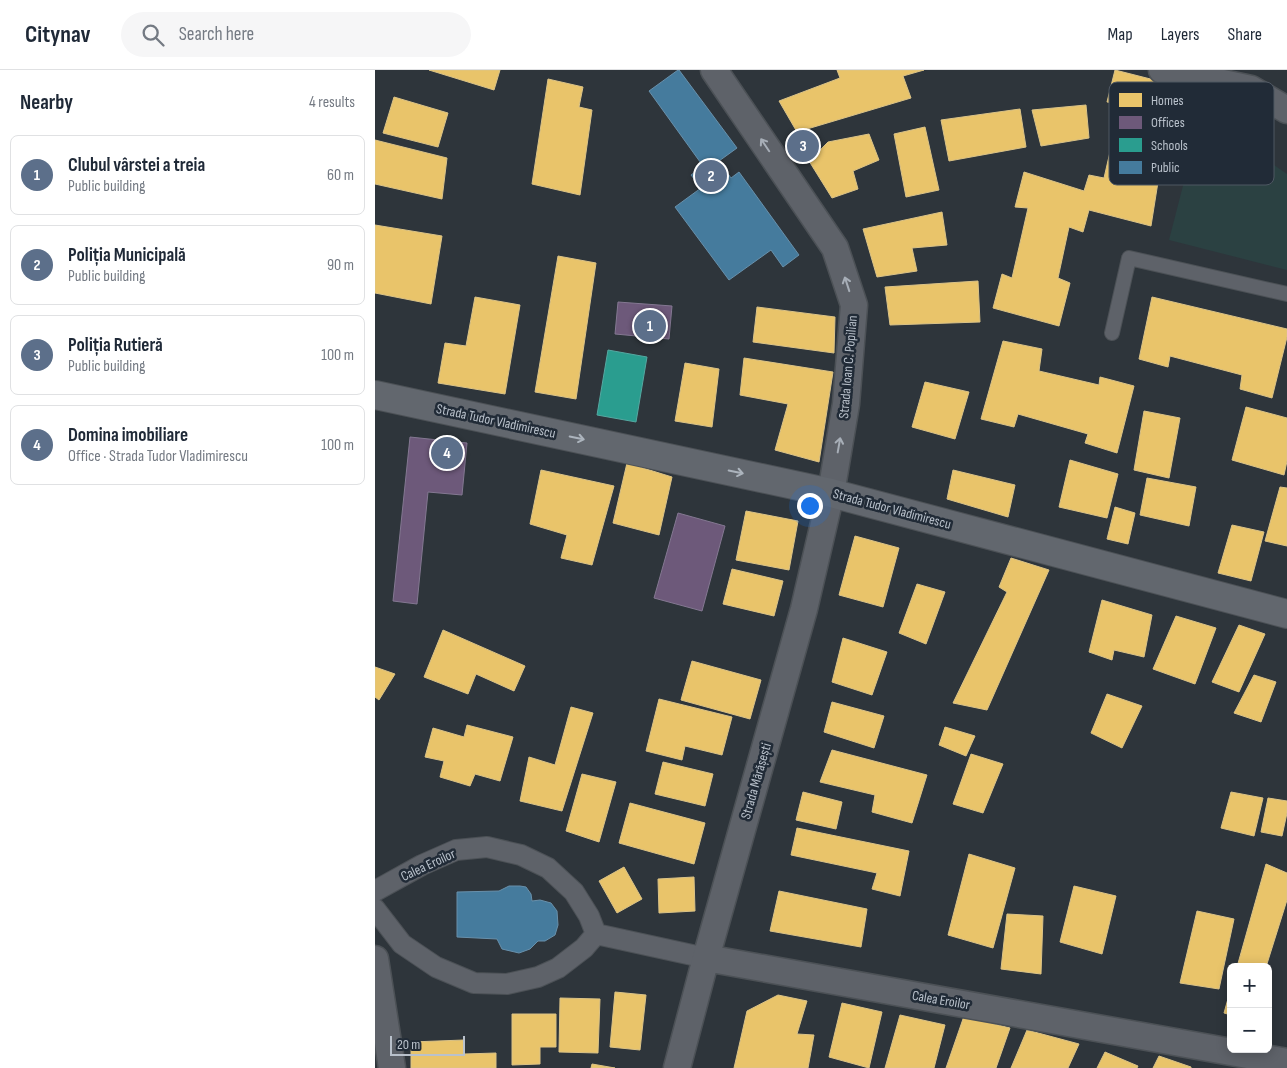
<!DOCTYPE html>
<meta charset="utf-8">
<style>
:root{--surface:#fff;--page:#f6f6f7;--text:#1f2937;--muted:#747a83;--line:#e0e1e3;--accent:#889099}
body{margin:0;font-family:"Sofia Sans Condensed",sans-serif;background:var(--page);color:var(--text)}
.controls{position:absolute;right:15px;bottom:15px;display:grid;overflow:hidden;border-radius:8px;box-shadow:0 2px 12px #0003}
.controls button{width:45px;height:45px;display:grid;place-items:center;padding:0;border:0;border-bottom:1px solid var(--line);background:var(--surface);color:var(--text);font:25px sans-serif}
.scale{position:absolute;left:15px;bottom:12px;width:75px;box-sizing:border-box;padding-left:5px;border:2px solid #b9c1cb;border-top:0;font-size:14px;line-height:18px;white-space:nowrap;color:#b9c1cb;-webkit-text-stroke:4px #212b37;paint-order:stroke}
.you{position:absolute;left:434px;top:435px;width:18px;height:18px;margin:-12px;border:4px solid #fff;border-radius:50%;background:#1a73e8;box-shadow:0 0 0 8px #1a73e833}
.badge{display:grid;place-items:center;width:32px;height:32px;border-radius:50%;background:var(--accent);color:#fff;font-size:16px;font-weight:700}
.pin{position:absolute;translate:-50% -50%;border:2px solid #fff;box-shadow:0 1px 5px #0006}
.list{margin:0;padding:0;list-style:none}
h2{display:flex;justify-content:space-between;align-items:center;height:65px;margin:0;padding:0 20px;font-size:21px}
h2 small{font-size:16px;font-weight:400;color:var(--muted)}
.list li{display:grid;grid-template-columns:32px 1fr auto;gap:15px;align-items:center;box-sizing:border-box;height:80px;margin:0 10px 10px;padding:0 10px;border:1px solid var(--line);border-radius:8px}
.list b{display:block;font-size:19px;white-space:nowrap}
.list p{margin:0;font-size:16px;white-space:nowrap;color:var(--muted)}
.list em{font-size:16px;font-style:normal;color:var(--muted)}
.icon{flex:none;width:28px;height:28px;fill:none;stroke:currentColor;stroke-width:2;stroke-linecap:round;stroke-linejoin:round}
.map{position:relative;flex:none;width:912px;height:998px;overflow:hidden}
header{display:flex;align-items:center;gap:30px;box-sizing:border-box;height:70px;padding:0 25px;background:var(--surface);border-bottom:1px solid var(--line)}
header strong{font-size:24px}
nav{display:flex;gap:28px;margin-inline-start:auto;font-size:18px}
.search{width:350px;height:45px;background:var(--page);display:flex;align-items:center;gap:12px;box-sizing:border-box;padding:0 18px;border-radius:28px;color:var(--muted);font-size:19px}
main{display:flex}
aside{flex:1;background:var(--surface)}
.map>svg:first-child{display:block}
.green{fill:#2b4142}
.homes{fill:#e9c46a;stroke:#dbc387}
.offices{fill:#6d597a;stroke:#847892}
.schools{fill:#2a9d8f;stroke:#55a8a1}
.public{fill:#457b9d;stroke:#6890ab}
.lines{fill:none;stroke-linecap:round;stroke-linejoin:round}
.service-casing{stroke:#4c5156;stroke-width:16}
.pedestrian-casing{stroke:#4c5156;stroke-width:22}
.minor-casing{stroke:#4c5156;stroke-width:29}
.secondary-casing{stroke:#4c5156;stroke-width:30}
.service{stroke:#5e6269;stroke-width:14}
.pedestrian{stroke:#5e6269;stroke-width:20}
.minor{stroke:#5e6269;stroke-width:26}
.secondary{stroke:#62676e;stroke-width:28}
.oneway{stroke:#a7aeb7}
.oneway2{stroke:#acb4bd}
.labels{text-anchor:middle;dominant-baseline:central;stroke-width:5;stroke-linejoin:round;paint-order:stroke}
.street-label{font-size:14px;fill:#b9c1cb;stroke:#212b37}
.key{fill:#212b37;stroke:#4f5863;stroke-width:1}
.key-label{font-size:14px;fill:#b9c1cb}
</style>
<header>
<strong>Citynav</strong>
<div class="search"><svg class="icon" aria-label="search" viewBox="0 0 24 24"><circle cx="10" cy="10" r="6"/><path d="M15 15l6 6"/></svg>Search here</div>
<nav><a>Map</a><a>Layers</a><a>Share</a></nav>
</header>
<main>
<aside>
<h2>Nearby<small>4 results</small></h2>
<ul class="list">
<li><span class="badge" style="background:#5c6f8a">1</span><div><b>Clubul vârstei a treia</b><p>Public building</p></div><em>60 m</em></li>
<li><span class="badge" style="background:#5c6f8a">2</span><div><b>Poliția Municipală</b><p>Public building</p></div><em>90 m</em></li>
<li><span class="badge" style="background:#5c6f8a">3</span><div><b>Poliția Rutieră</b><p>Public building</p></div><em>100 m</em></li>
<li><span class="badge" style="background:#5c6f8a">4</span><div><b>Domina imobiliare</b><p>Office · Strada Tudor Vladimirescu</p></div><em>100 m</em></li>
</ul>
</aside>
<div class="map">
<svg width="912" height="998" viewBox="0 0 912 998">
<rect width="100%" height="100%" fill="#2e353b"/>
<!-- green -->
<path class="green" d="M827 42 890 61 899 95 912 104V200L794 170Z"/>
<!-- homes -->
<path class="homes" d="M54 0H125L119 20Z
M462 0H549L528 6 536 28 422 62 404 31 465 8Z
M740 0 811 18 799 61 788 56 772 108 783 112 776 156 714 140 708 162 694 157 683 208 695 213 684 256 618 238 627 204 637 208 653 138 640 137 649 102 709 121 714 105 729 108 746 34 732 32Z
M173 9 208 17 204 37 217 40 205 125 157 114Z
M19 27 73 43 63 77 8 63Z
M711 35 714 68 666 76 657 40Z
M645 39 651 77 574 91 566 50Z
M550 57 564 120 531 127 519 64Z
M494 64 504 90 478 101 483 119 457 128 434 91 453 72Z
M0 70 72 88 67 129 0 114Z
M567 142 572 175 537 178 542 201 502 207 488 159Z
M0 155 67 166 56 234 0 223Z
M183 186 221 193 201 329 160 322Z
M603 211 605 252 515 255 510 217Z
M100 227 145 235 130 324 63 313 70 273 91 276Z
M777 227 912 259V267L897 328 865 319 867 305 795 286 793 297 764 289Z
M382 237 460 247 459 283 378 272Z
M628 271 667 279 664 301 724 315 725 307 759 316 742 383 710 373 713 364 643 344 639 357 606 349Z
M369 288 458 302 444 392 400 380 413 334 365 325Z
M310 293 344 299 337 357 300 351Z
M550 312 594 322 580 369 537 357Z
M871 337 912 348V391L909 405 857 390Z
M769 341 805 348 794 408 759 400Z
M695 390 743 404 732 448 684 437Z
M252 393 297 407 284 465 238 453Z
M166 400 239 416 217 495 186 488 192 465 155 454Z
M578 400 640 415 633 447 572 429Z
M772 408 821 417 814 456 765 445Z
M905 417 912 418V476L890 471Z
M740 437 760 443 753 474 732 469Z
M371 441 423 451 414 500 361 490Z
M857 455 889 462 876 511 843 503Z
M480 466 524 478 508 537 464 525Z
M636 488 674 500 612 640 578 633 632 522 624 517Z
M357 499 408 511 399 546 348 534Z
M542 514 570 522 551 574 524 563Z
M727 530 777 545 769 587 739 580 737 590 714 582Z
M801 546 841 558 820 614 778 599Z
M864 555 890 564 864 622 837 612Z
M68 560 150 596 139 621 101 604 93 624 49 607Z
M468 568 512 582 497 625 457 612Z
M317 591 386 610 375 649 306 630Z
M0 597 20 604 4 630 0 627Z
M879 605 901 612 886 652 859 643Z
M732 624 767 636 747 678 716 663Z
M284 629 357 647 347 685 310 676 307 690 271 681Z
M457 632 509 646 499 678 449 662Z
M196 637 218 643 187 741 145 731 154 687 180 695Z
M92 655 138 667 125 711 100 704 95 716 65 707 69 691 50 687 58 658 89 667Z
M570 657 600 666 591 686 564 675Z
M457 680 552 705 537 753 497 742 500 725 445 712Z
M596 684 628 694 608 743 578 734Z
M288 692 338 704 330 736 280 724Z
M207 704 241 712 224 772 191 761Z
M428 722 467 732 461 759 421 750Z
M856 722 888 728 879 766 846 758Z
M893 728 912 731V743L907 766 886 762Z
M255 733 330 753 319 794 244 773Z
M422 758 534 781 525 826 497 819 502 803 416 785Z
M594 784 640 798 618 878 573 865Z
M891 794 912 803V830L891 897H862Z
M249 797 267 829 242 843 224 811Z
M319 807 320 841 284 843 283 809Z
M699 816 741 826 727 884 685 872Z
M404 821 492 839 486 877 395 861Z
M822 841 859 849 844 919 805 913Z
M632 844 668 846 666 904 626 899Z
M856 918V945L849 943Z
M240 922 271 925 265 980 235 977Z
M403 925 432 931 422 964 439 965 433 998H359L372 941Z
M185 928 225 929 223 983 184 982Z
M467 933 507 942 494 998 454 987Z
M137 944H181V977H165V994L137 995Z
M525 945 570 955 559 998H510Z
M589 946 635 958 621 998H571Z
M652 960 704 974 693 998H636Z
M89 970V984L121 983V998H36V972Z
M730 982 763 996 762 998H722Z
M784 986 816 997V998H778Z
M217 994 240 998H216Z"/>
<!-- offices -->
<path class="offices" d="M243 232 297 236 294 269 240 264Z
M35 367 92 373 87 425 53 422 42 534 18 531Z
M303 443 350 456 327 541 279 528Z"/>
<!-- schools -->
<path class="schools" d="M233 280 272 287 261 352 222 345Z"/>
<!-- public -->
<path class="public" d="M303 0H304L362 78 344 91 356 108 364 102 424 185 408 197 396 180 354 210 300 137 326 118 316 105 328 96 274 21Z
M134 816H145L151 817 156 824 157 831 165 830 176 833 182 841 183 855 180 865 170 871H163L155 879 144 883 127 879 122 869 82 867V822L124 821Z"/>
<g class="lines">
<defs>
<path id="service" d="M737 263 754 188 912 224"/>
<path id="pedestrian" d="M0 821 47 795 81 780 112 777 146 785 173 798 199 822 214 846 221 864
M0 839 27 874 61 897 99 913 132 914 163 907 183 898 209 878 221 864
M221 864 331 888"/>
<path id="minor" d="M787 0 876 19 912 40
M331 888 912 992
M0 889 17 998
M302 998 331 888 429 539 456 423 471 334 479 235 460 178 339 0"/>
<path id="secondary" d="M0 325 456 423 912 544"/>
</defs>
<!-- service casing -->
<use href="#service" class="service-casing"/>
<!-- pedestrian casing -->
<use href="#pedestrian" class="pedestrian-casing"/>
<!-- minor casing -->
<use href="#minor" class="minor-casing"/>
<!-- secondary casing -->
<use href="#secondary" class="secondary-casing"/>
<!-- service -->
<use href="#service" class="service"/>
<!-- pedestrian -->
<use href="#pedestrian" class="pedestrian"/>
<!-- minor -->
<use href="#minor" class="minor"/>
<!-- secondary -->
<use href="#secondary" class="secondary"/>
</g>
<!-- one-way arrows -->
<defs><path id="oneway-shaft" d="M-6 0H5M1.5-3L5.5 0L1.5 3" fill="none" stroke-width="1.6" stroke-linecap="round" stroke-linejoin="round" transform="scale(1.25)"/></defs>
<g class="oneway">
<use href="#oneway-shaft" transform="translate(390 75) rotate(-124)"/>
<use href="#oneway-shaft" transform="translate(472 214) rotate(-108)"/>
<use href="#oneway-shaft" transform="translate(464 375) rotate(-80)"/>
</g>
<g class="oneway2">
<use href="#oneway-shaft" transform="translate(202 368) rotate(12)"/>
<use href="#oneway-shaft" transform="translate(361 402) rotate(12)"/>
</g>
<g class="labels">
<!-- street labels -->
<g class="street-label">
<text transform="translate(473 297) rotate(-85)">Strada Ioan C. Popilian</text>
<text transform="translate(121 351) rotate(12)">Strada Tudor Vladimirescu</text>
<text transform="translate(517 439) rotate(15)">Strada Tudor Vladimirescu</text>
<text transform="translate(381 711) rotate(-74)">Strada Mărășești</text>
<text transform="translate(53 795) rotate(-25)">Calea Eroilor</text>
<text transform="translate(566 930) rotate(10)">Calea Eroilor</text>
</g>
</g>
<!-- legend -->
<rect x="734" y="12" width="165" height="103" rx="8" class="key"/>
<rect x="744" y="23" width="23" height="14" fill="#e9c46a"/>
<rect x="744" y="46" width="23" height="13" fill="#6d597a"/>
<rect x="744" y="68" width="23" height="14" fill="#2a9d8f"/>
<rect x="744" y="91" width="23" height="13" fill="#457b9d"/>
<g class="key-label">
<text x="776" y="35">Homes</text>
<text x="776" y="57">Offices</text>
<text x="776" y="80">Schools</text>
<text x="776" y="102">Public</text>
</g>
</svg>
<div class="controls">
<button>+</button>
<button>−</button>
</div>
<div class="scale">20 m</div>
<div class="you"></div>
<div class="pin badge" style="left:275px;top:256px;background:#5c6f8a">1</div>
<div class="pin badge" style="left:336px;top:106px;background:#5c6f8a">2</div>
<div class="pin badge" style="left:428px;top:76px;background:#5c6f8a">3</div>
<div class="pin badge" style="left:72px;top:383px;background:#5c6f8a">4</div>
</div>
</main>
